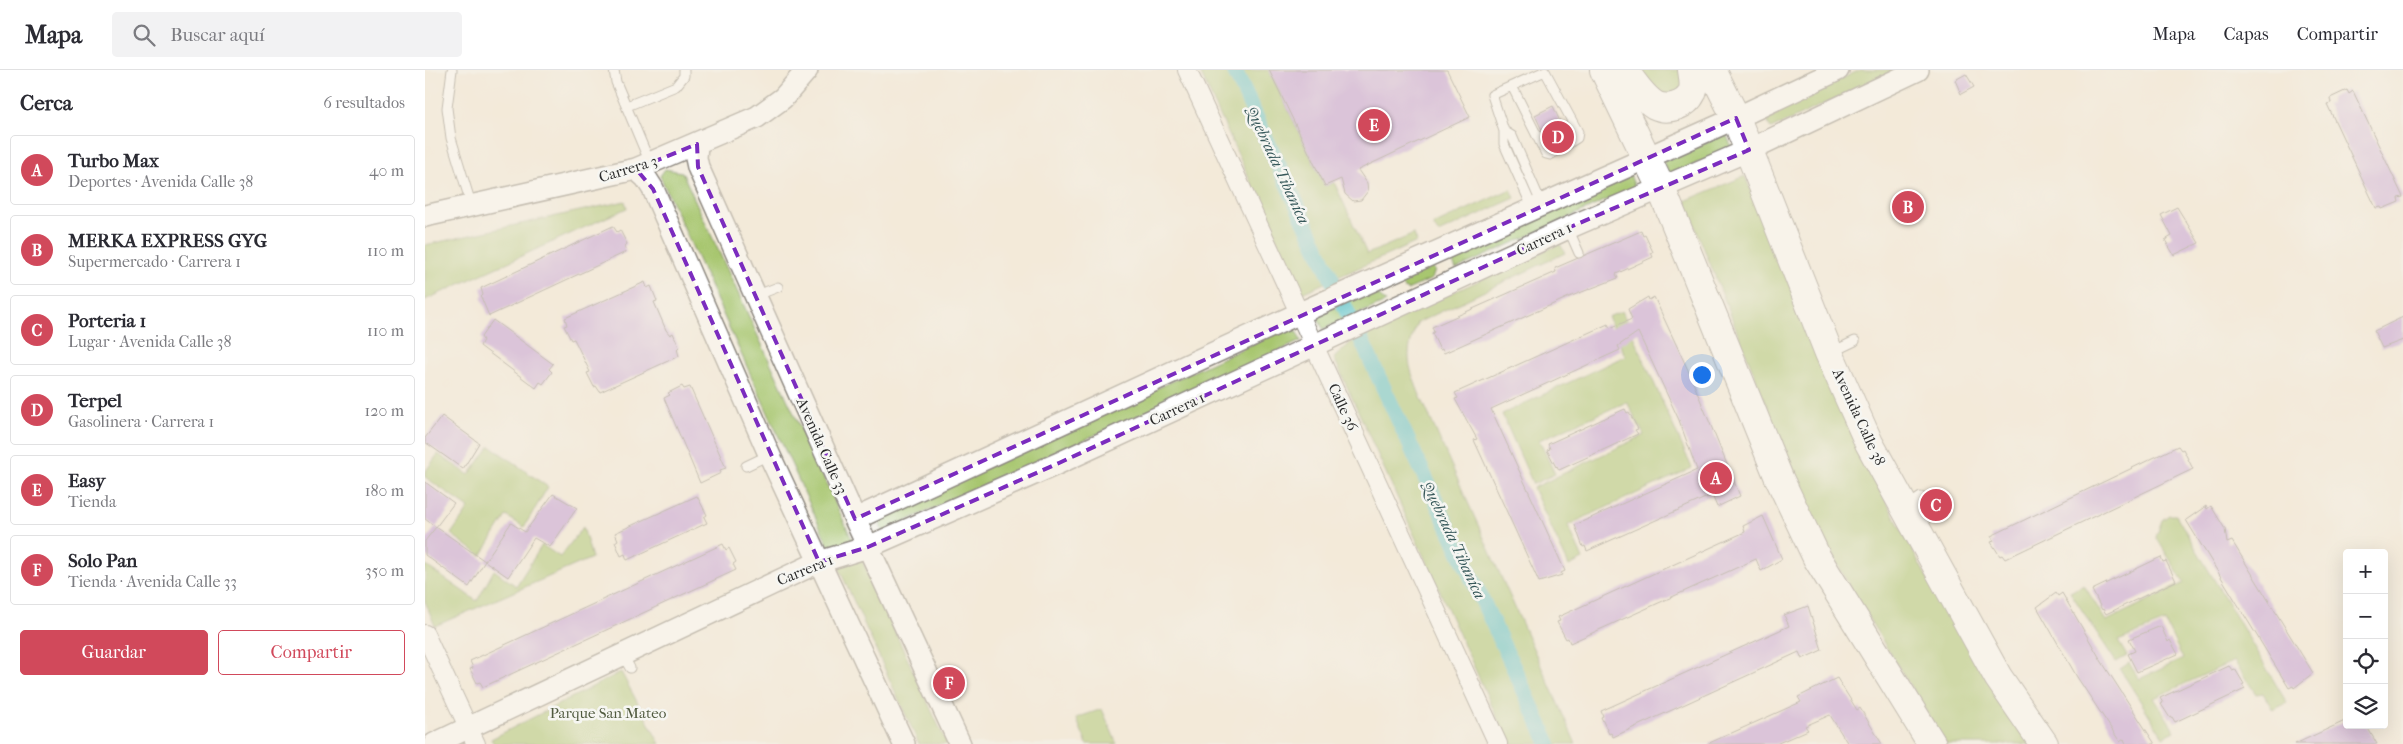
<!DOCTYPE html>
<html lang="es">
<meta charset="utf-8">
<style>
:root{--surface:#fff;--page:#f2f2f3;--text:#2b2b33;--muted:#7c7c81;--line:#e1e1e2;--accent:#d1495b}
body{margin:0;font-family:"IM FELL French Canon",serif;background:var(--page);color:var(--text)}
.controls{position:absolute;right:15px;bottom:15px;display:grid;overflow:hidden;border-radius:5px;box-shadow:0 5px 20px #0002}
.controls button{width:45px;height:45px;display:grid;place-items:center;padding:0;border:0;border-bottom:1px solid var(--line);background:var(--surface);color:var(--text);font:25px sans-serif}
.you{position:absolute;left:1276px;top:304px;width:18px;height:18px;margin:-12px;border:4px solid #fff;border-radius:50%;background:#1a73e8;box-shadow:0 0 0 8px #1a73e833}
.badge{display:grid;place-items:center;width:32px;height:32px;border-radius:50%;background:var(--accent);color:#fff;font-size:16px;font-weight:700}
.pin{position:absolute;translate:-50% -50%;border:2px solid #fff;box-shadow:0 1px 5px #0006}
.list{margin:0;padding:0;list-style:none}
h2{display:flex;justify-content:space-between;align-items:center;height:65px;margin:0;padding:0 20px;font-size:21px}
h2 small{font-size:16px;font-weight:400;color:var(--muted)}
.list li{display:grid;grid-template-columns:32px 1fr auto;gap:15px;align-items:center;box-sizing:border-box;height:70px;margin:0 10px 10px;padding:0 10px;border:1px solid var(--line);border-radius:5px}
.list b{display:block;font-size:19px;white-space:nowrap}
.list p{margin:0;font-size:16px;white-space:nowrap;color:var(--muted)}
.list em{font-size:16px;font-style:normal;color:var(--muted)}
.actions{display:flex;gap:10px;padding:15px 20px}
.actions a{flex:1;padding:11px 0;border:1px solid var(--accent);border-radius:5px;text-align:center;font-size:18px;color:var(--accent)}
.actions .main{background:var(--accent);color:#fff}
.icon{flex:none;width:28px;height:28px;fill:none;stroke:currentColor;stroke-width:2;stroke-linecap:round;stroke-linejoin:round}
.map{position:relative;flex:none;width:1978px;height:674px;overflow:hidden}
header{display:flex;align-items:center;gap:30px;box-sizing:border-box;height:70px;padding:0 25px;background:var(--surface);border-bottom:1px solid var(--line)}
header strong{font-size:24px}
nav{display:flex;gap:28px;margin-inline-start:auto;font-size:18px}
.search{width:350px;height:45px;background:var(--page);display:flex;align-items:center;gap:12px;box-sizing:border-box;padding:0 18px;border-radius:5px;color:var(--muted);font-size:19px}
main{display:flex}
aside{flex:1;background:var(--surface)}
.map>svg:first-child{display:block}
.green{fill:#a7c66e;stroke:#69784c}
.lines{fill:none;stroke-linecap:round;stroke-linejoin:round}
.canal{stroke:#52c0c6;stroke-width:16}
.building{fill:#bf98d9}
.service-casing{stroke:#8f8a82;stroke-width:11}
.minor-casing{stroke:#8f8a82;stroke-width:20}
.tertiary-casing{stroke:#8f8a82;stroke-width:24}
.primary-casing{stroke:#8f8a82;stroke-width:30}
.service{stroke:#fff;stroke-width:9}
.minor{stroke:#fff;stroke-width:18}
.tertiary{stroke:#fff;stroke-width:21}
.primary{stroke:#fff;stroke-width:28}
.marked{fill:none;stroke:#7b2cbf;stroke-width:4;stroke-dasharray:10 6;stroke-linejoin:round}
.labels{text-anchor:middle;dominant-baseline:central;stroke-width:5;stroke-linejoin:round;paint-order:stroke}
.street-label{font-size:15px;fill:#2b2b2b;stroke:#f6f6f2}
.park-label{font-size:15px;fill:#505a3f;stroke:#f6f6f2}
.water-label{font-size:16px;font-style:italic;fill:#37585a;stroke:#f6f6f2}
</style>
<header>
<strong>Mapa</strong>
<div class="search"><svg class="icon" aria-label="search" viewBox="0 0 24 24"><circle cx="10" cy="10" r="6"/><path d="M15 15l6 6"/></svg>Buscar aquí</div>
<nav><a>Mapa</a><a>Capas</a><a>Compartir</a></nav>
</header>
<main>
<aside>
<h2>Cerca<small>6 resultados</small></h2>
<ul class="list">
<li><span class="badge">A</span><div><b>Turbo Max</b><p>Deportes · Avenida Calle 38</p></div><em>40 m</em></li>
<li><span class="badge">B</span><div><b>MERKA EXPRESS GYG</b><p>Supermercado · Carrera 1</p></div><em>110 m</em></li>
<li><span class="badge">C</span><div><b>Porteria 1</b><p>Lugar · Avenida Calle 38</p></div><em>110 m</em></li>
<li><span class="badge">D</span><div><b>Terpel</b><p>Gasolinera · Carrera 1</p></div><em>120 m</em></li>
<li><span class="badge">E</span><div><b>Easy</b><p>Tienda</p></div><em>180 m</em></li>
<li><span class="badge">F</span><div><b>Solo Pan</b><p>Tienda · Avenida Calle 33</p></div><em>350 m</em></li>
</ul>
<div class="actions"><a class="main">Guardar</a><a>Compartir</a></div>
</aside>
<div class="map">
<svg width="1978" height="674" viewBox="0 0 1978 674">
<rect width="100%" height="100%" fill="#f6f6f2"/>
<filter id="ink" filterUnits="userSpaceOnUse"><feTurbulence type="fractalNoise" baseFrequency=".02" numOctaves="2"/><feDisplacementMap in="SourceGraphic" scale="10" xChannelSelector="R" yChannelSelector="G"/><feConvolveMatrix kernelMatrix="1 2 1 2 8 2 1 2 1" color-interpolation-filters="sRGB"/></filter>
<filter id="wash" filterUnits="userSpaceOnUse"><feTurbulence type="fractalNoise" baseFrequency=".0096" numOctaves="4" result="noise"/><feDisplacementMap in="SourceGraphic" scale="20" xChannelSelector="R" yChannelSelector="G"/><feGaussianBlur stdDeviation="1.12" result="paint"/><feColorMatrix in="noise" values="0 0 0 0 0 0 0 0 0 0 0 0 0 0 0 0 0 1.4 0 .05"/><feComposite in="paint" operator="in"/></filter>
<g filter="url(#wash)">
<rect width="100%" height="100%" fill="#f3ead9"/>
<!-- green -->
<path class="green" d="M774 0H844L900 116 909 112 942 184 989 164 992 172 877 223Z
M1208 0H1258L1259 16 1239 30Z
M1435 0H1471L1346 59 1339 45Z
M1301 64 1307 78 1245 105 1238 92Z
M240 99 257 102 522 674H494L235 106Z
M1205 105 1210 117 1031 199 1026 188Z
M1320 106 1433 378 1515 532 1605 674H1521L1431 528 1384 441 1260 131Z
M1086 119 1090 128 1013 163 1008 155Z
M200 131 202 138 0 230V175Z
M1135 174 1140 183 992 253C980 285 982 292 994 323L1151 674H1084L909 288 934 265Z
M1002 194 1010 200 1007 209 982 220 975 215 974 210Z
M953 217 954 226 961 232 898 259 892 246Z
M1197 241 1267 398 1143 455 1158 489 1144 496 1108 418 1219 365 1202 332 1114 370 1130 404 1108 414 1077 344 1200 286 1183 247Z
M868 255 876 271 457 462 454 448Z
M65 376 123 417 99 457 81 446 56 486 26 464 44 438 0 407V402L13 384 44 405Z
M1744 445H1751L1862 633 1848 640 1838 623 1831 624 1809 591 1729 628 1750 661 1738 667 1695 599 1704 593 1714 609 1758 589 1740 552 1693 571 1702 586 1691 592 1645 522 1659 515 1681 551 1759 513 1731 467 1737 450Z
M158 457 167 488 10 556 0 531V495L52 531 69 500 91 516 117 475 135 487Z
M196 602 235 674H69L66 669Z
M677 639 692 674H662L651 648Z"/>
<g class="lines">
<!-- canal -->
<path class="canal" d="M809 0 910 216
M918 233 925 248
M934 265 1124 674"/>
</g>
<g id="blocks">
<!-- building -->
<path class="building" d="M844 0H1022L1045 47 933 100 942 113 943 121 936 130 928 131 920 124 916 109 900 116Z
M1541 4 1549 17 1536 24 1530 10Z
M1922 20 1924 24 1928 21 1978 127 1973 128 1974 132 1957 139 1956 137 1951 138 1902 34 1906 33 1905 28Z
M1128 36 1142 67 1125 78 1110 45Z
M1487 128 1492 141 1479 145 1473 133Z
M1752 137 1774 173 1749 185 1740 170 1747 166 1736 145Z
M188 156 192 162 195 160 202 174 199 176 201 182 64 246 56 227 58 225 56 218Z
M1216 161 1218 166 1220 165 1228 182 1226 183 1228 187 1191 204 1193 208 1144 227 1019 283 1017 279 1015 280 1007 263 1009 262 1007 257 1131 202 1130 198Z
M220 212 222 218 226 216 232 231 229 232 241 260 245 265 248 263 254 277 252 279 254 286 175 322 171 316 169 317 162 303 165 302 152 275 149 269 146 270 139 256 142 255 140 248Z
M1223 227 1224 230 1229 227 1263 300 1315 426 1292 437 1287 425 1162 481 1160 476 1158 477 1150 455 1272 400 1254 350 1213 262 1193 276 1195 280 1066 339 1140 501 1136 503 1137 505 1114 512 1049 370 1052 369 1030 329 1033 328 1030 323 1183 254 1185 258 1207 249 1203 239Z
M1978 247V270L1957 278 1949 261Z
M68 250 128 294 124 299 127 302 118 314 115 312 111 318 55 276 58 270 56 267Z
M257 316 259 319 265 317 301 398 295 400 296 403 275 413 239 328 245 325 243 323Z
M1200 339 1202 343 1204 342 1213 359 1210 360 1213 364 1134 400 1132 396 1131 397 1122 380 1125 379 1123 374Z
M17 346 54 373 38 399 0 372V368Z
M1753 376 1756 380 1758 379 1768 399 1580 489 1577 485 1575 486 1566 472 1569 471 1566 466Z
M0 412 29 433 11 457 0 449Z
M128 424 152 438 125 477 109 468 83 507 60 491 86 453 100 462Z
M272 426 282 445 279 447 282 453 202 490 200 484 196 486 190 472 193 470 190 463Z
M1781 436 1782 439 1786 436 1800 459 1802 473 1807 471 1888 603 1869 618 1868 616 1864 618 1761 450Z
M1338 446 1357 489 1336 501 1331 489 1145 573 1143 568 1141 569 1132 552 1135 551 1133 547 1320 462 1318 456Z
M11 457 60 491 44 517 0 485V471Z
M298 474 301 480 304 478 311 492 308 494 311 500 58 617 55 612 52 613 45 599 48 598 45 591Z
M1736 487 1738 492 1741 491 1751 511 1681 544 1678 539 1677 540 1667 520Z
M1631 523 1633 526 1637 523 1677 592 1730 674H1701L1699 669 1695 672 1652 607 1612 537Z
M1383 536 1397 580 1377 589 1374 582 1188 667 1186 663 1184 664 1176 647 1178 646 1176 641 1364 556 1359 545Z
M1736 556 1743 572 1745 570 1753 584 1712 602 1703 584 1710 581 1704 569Z
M1804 596 1807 600 1810 599 1819 614 1817 615 1820 619 1750 652 1747 647 1745 648 1736 634 1738 633 1735 628Z
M1412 608 1432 640 1435 638 1457 674H1423L1405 645 1380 656 1383 660 1351 674H1282L1376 632 1373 627Z
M1922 650V655H1941L1952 674H1870Z"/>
</g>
</g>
<g filter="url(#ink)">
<use href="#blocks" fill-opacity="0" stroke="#8f8a82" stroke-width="1"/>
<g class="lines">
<defs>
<path id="service" d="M27 0 22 38 26 68 47 137
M189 0 191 12 225 93
M1087 16 1121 84 1125 85 1152 68 1153 62 1120 1 1067 25 1079 61V74L1108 139
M202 36 251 16 259 6V0
M1079 61 1087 66 1117 135
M1143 158 1154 183
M330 226 353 217
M1407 282 1430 271
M321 396 344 385
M1482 436 1496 427
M198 585 205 598"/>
<path id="minor" d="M762 0 1073 674
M0 564 51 674"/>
<path id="tertiary" d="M272 74 271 88 273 97 430 449 535 674
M211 99 221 108 228 119 344 384 479 674
M0 146 211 99 332 47 358 28 382 0
M430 449 875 243 1311 48 1413 0
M9 674 366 505 394 492 443 477 634 393 1143 158 1324 80 1493 0"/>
<path id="primary" d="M1179 0 1236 118 1354 408 1392 488 1507 674
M1199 0C1208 12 1217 27 1230 35 1242 41 1261 36 1267 23 1270 16 1268 7 1267 0
M1287 0 1311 48 1404 283 1444 373 1573 607 1619 674"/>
</defs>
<!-- service casing -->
<use href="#service" class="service-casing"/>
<!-- minor casing -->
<use href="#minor" class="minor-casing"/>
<!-- tertiary casing -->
<use href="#tertiary" class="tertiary-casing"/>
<!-- primary casing -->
<use href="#primary" class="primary-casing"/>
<!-- service -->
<use href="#service" class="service"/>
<!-- minor -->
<use href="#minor" class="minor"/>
<!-- tertiary -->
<use href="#tertiary" class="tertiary"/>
<!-- primary -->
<use href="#primary" class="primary"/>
</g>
</g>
<!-- marked area -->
<path d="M0 0H1978V674H0ZM1311 48 1324 80 1143 158 634 393 443 477 394 492 228 119 211 99 272 74 273 97 430 449Z" fill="#f3ead9" fill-opacity=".55" fill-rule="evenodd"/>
<path class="marked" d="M1311 48 1324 80 1143 158 634 393 443 477 394 492 228 119 211 99 272 74 273 97 430 449Z"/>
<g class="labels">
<!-- street labels -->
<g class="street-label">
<text transform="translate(203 99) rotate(-17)">Carrera 3</text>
<text transform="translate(1119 169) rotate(-25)">Carrera 1</text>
<text transform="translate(918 337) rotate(65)">Calle 36</text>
<text transform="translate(752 339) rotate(-25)">Carrera 1</text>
<text transform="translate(1434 347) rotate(65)">Avenida Calle 38</text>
<text transform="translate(397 376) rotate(66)">Avenida Calle 33</text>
<text transform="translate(380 500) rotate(-22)">Carrera 1</text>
</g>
<!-- park labels -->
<g class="park-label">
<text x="183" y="643">Parque San Mateo</text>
</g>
<!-- water labels -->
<g class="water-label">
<text transform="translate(853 95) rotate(65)">Quebrada Tibaníca</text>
<text transform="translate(1029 470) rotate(65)">Quebrada Tibaníca</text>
</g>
</g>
</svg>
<div class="controls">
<button>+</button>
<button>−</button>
<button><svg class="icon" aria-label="locate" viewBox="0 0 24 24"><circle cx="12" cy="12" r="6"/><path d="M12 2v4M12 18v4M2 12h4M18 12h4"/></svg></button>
<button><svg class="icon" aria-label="layers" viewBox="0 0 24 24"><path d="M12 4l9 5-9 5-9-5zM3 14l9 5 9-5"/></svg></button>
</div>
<div class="you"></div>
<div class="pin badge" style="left:1291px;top:408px">A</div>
<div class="pin badge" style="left:1483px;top:137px">B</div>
<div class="pin badge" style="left:1511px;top:435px">C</div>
<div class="pin badge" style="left:1133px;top:67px">D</div>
<div class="pin badge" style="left:949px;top:55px">E</div>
<div class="pin badge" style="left:524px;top:613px">F</div>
</div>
</main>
